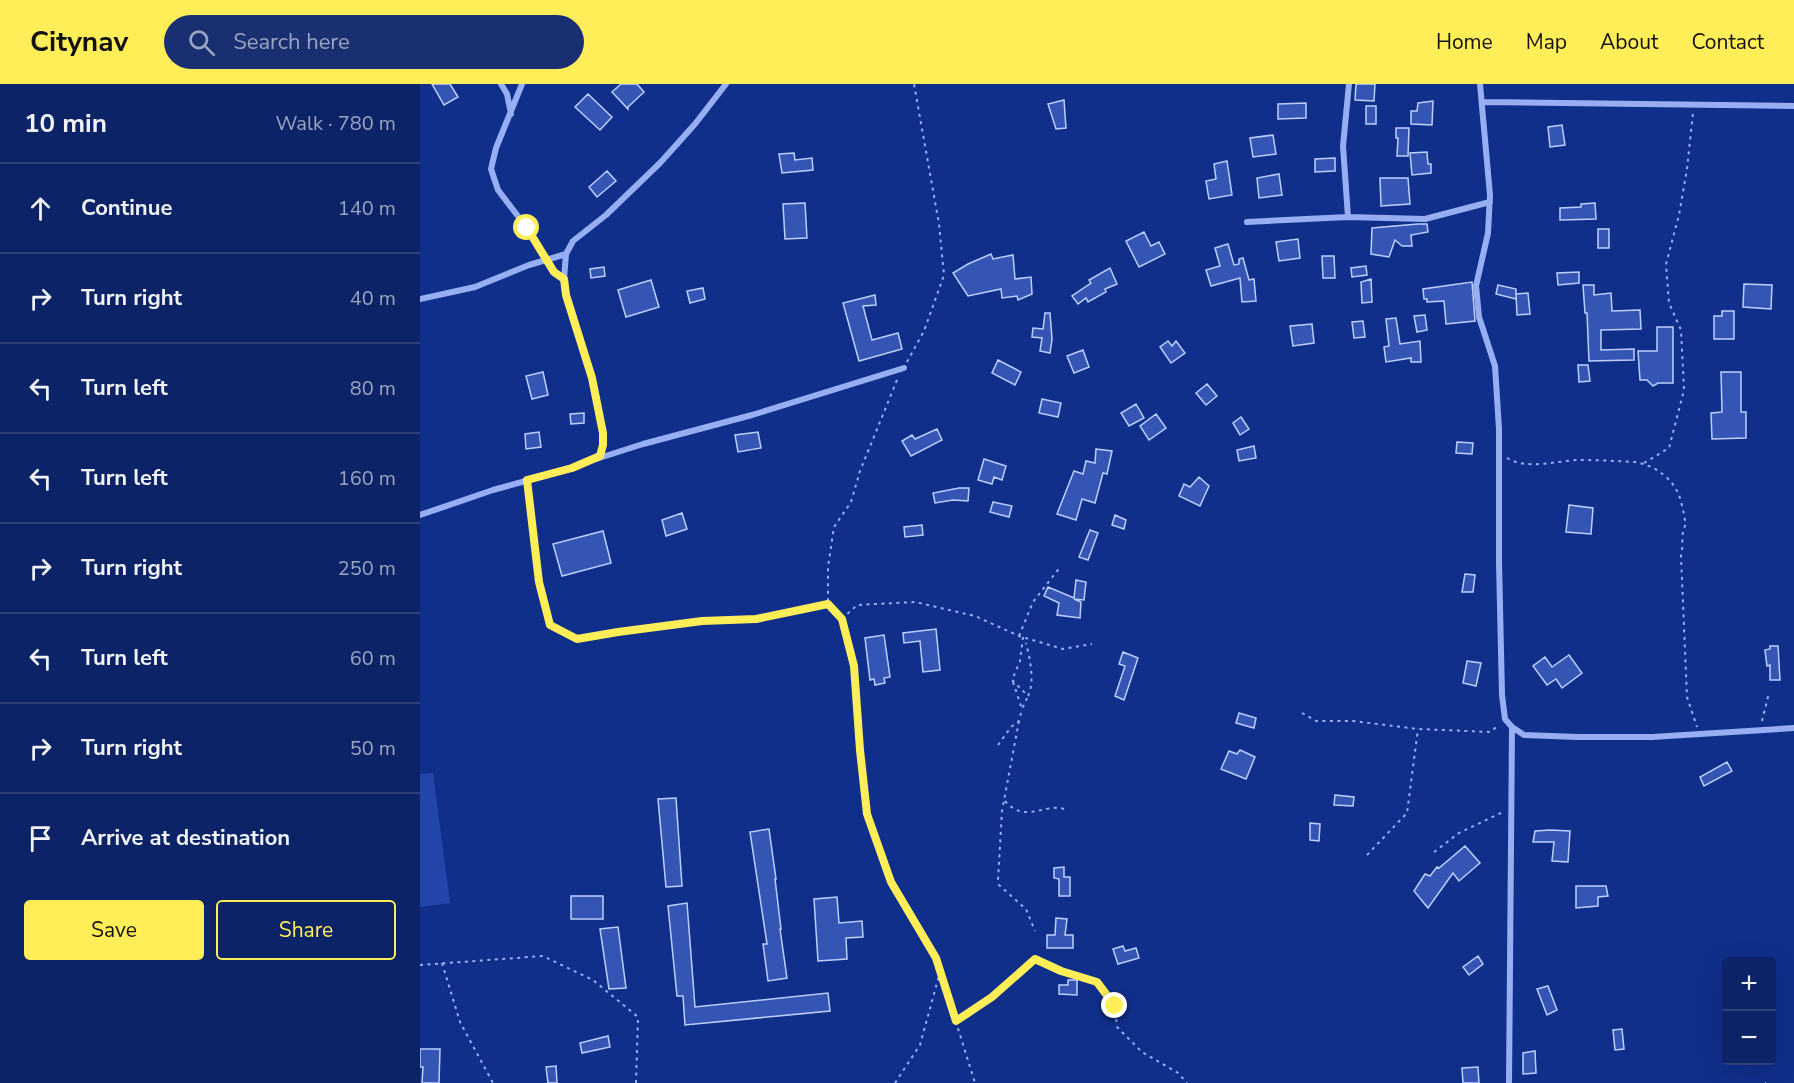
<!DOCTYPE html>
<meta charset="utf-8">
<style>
:root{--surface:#0c2368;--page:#1a2f71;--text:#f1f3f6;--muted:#9aa4c0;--line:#2c407c;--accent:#ffee57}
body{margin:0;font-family:"Nunito Sans",sans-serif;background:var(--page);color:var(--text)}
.controls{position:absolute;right:18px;bottom:18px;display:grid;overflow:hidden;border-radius:6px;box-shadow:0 6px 24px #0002}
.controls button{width:54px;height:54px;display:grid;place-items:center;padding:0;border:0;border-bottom:2px solid var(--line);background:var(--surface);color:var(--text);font:30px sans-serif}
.stop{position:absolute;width:18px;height:18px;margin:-14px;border:4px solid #ffee57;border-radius:50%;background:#fff}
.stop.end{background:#ffee57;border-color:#fff;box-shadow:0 2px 6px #0008}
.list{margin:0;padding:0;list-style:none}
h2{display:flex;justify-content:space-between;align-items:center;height:78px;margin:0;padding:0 24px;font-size:26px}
h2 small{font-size:20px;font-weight:400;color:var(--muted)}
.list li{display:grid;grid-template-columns:39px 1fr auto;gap:18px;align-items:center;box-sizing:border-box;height:90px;padding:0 24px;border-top:2px solid var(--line)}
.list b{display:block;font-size:22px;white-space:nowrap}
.list em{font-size:20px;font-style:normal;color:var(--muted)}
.actions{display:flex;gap:12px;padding:18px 24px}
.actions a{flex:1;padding:14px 0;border:2px solid var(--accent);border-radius:6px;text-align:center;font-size:21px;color:var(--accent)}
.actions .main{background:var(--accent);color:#111}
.icon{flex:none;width:33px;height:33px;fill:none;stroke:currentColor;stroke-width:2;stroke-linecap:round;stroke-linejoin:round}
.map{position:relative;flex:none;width:1374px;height:999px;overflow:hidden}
header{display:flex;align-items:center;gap:36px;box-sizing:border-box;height:84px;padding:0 30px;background:var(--accent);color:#111}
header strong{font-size:28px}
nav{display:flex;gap:33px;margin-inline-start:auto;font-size:21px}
.search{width:420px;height:54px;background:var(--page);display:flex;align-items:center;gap:15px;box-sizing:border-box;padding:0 21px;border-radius:33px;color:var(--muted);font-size:22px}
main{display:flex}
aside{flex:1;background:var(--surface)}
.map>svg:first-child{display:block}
.green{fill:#2246ab}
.building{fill:#3455b3;stroke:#bdcffd;stroke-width:1.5}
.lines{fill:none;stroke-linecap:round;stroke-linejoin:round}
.path{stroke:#97aff2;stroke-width:2;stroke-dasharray:3 4.5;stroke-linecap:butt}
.street{stroke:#97aff2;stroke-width:6}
.route{stroke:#ffee57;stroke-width:8}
</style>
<header>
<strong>Citynav</strong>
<div class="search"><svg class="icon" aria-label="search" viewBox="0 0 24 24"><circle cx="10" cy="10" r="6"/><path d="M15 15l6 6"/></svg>Search here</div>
<nav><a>Home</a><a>Map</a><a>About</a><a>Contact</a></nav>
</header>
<main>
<aside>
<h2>10 min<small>Walk · 780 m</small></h2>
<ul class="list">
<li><svg class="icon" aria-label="ahead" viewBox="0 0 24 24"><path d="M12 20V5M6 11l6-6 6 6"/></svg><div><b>Continue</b></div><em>140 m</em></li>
<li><svg class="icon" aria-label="right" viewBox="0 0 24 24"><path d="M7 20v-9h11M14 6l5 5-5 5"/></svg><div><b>Turn right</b></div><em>40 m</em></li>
<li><svg class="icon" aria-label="left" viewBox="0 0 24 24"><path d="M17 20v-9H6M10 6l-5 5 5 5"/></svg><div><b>Turn left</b></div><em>80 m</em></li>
<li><svg class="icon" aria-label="left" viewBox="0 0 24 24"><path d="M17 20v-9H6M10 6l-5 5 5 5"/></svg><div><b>Turn left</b></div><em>160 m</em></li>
<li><svg class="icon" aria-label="right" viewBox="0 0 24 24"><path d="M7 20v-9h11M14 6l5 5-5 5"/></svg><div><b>Turn right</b></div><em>250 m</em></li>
<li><svg class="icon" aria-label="left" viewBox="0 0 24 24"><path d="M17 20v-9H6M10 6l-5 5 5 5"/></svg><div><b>Turn left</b></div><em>60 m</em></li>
<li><svg class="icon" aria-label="right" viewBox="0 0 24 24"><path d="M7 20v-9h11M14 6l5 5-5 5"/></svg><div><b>Turn right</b></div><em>50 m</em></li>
<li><svg class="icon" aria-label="arrive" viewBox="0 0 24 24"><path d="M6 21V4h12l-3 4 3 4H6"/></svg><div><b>Arrive at destination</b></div></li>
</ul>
<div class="actions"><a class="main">Save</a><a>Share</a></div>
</aside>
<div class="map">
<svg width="1374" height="999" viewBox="0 0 1374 999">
<rect width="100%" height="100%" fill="#102f8b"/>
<!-- green -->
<path class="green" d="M13 689 30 819 0 823V690Z"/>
<!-- building -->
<path class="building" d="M12 0H30L38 13 24 21Z
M201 0H217L224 8 208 23V25L192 8Z
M936 0H955L954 17 935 16Z
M168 10 192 33 180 46 155 23Z
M644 16 646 44 636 45 628 20Z
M1013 17 1012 41 991 40V27H997L998 19Z
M886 19V34L858 35V20Z
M946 22H956V40H946Z
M1142 41 1145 61 1130 63 1128 43Z
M976 44H989L988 72H977L978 54H976Z
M853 51 856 70 833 73 830 54Z
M1007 68 1008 80H1011V89L992 91 990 69Z
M374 69 375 76 392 74 393 86 362 89 359 70Z
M915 74V87L895 88V75Z
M807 77 812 111 789 115 786 97 796 95 794 80Z
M187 87 196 97 177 113 169 103Z
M859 90 862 111 839 114 837 94Z
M960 94H988L990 120 961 122Z
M385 119 387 154 365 155 363 120Z
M1175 119 1176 135 1140 136V124L1161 123V120Z
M998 140H1007L1008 148 991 151 992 162H982L975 156 969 173 951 170 952 144Z
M1178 145H1189V164H1178Z
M724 148 731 162 739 158 745 170 719 183 706 157Z
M878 155 880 174 859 177 856 158Z
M808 160 814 181 819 180V175L823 174 829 196 834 195 836 217 822 218 820 194 791 202 786 186 800 182 795 164Z
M571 170 573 175 593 171 595 195 611 193 612 210 598 216 597 212 582 214 581 205 548 212 533 189 548 180Z
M902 172H914L915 194H903Z
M946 182 947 191 932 193 931 184Z
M184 183 185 192 171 194 170 185Z
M690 184 697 200 685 205 686 208 668 218 666 214 658 220 652 212 671 199 669 196Z
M1159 188V199L1138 201 1137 189Z
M951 195 952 218 942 219 941 198Z
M231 196 239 223 206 233 198 206Z
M1052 198 1055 237 1026 240 1024 217 1007 218V215H1004L1003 205Z
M1324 200 1352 201 1351 225 1323 223Z
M1078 201 1096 205V215L1076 210Z
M1163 201H1174V211L1191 209 1192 227 1220 226 1221 245 1181 246V266L1214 265V276L1169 277 1167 229H1165Z
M283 204 285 215 270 219 267 207Z
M1108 209 1110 230 1097 231 1096 210Z
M455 211 456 221 443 222 452 256 478 249 482 265 439 277 423 219Z
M1302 227H1314V255H1294V232H1302Z
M625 229H630L632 255 630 269 620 267 622 254 612 253 613 244 623 245Z
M1005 231 1007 246 997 248 994 232Z
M976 234 980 260 1000 257 1001 278H991V274L966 278 964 263 969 262 966 235Z
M943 237 945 253 934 254 932 238Z
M892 240 894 259 873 262 870 242Z
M1237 243H1253V299H1238L1233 302 1227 296H1220L1218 267H1237Z
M748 257 752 262 756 257 765 269 751 279 740 263Z
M663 266 669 283 654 289 647 272Z
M578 276 601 288 595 301 572 289Z
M1158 281H1168L1170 297 1159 298Z
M123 288 128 311 112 315 106 292Z
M1301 288H1321V328H1326V354L1292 355 1291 329 1302 328Z
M787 300 797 312 786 321 776 309Z
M622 315 641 319 638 333 619 329Z
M716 320 724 334 709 342 701 329Z
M164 329V339L151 340 150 330Z
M736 330 746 344 729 356 720 342Z
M821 333 829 345 820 351 813 339Z
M517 345 522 356 491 372 482 357 492 351 495 355Z
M119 348 121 363 106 365 105 350Z
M338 348 341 364 318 368 315 351Z
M1037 358 1053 359 1052 370 1036 369Z
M834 362 836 374 819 377 817 366Z
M676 365 692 367 687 390 683 389 675 419 662 415 656 436 637 430 654 387 663 390 666 377 675 379Z
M564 375 586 382 582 396 574 393 572 400 558 396Z
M779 393 789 402 780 422 759 412 764 400 770 403Z
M539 404H549L548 417 533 416 515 419 513 409Z
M573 418 592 422 589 433 570 428Z
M1149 421 1173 424 1171 450 1146 448Z
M262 429 267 445 246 452 242 436Z
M695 431 706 436 704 445 692 441Z
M502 441 503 451 485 453 484 443Z
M670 446 678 449 668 476 659 473Z
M183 447 191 479 142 492 133 460Z
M1045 490 1055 491 1053 508H1042Z
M656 496 666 498 664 516 654 515 661 518 660 534 637 531 639 519 624 512 628 503 654 514Z
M516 545 520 586 503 588 500 557 484 559 483 549Z
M464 551 470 593 464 594 465 599 455 601 454 595 450 596 445 554Z
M1350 562H1358L1360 596H1350V581L1347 582 1345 566 1350 565Z
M703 568 718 574 704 616 695 612 705 582 699 580Z
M1149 571 1162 589 1142 604 1136 595 1127 601 1113 582 1125 573 1132 583Z
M1047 577 1061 579 1056 602 1043 599Z
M819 629 836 634 834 644 816 639Z
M820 666 835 673 826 695 801 685 809 667 817 670Z
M1307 678 1312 687 1284 702 1280 693Z
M915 711 934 713 933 722 914 721Z
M256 714 262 802 246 803 238 715Z
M890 739 900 740 899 757 890 756Z
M349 745 356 795H355L361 845H360L367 894 348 897 343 860H347L330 748Z
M1130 746 1150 747 1148 778 1132 777 1134 758H1113L1115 747Z
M1045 762 1060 779 1039 797 1033 789 1008 824 994 807 1005 790 1010 792 1017 783 1019 784Z
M644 783V793H650V812H639V795L634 794V784Z
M1156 802H1186L1188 812 1178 813V822L1156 824Z
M151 812H183V835H151Z
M417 813 419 839 442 837 443 853 426 854 427 875 398 877 394 815Z
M267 819 275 923 408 909 410 927 265 941 263 912H257L248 822Z
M636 834 647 835 645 851H653V864H627V851H635Z
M198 843 206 904 189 905 180 845Z
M703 862 705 867 716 864 719 874 698 880 693 865Z
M1058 872 1063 880 1049 891 1043 883Z
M648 896H657V911L639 910V901H648Z
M1128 902 1137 926 1127 931 1117 905Z
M1202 945 1204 965 1195 966 1193 946Z
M188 952 190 963 162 969 160 959Z
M0 965H20L19 999H2L3 983H0Z
M1115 967 1116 989 1103 990V969Z
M136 982 137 999H128L126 983Z
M1058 983 1059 999H1043L1042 984Z"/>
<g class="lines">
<!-- path -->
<path class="path" d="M487 278 504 247 524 191 519 140 494 0
M477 296 440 387 431 418 414 443 408 483V521L422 535 433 582 447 731 471 798 516 874 555 999
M1087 374C1106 386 1136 377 1158 376 1177 376 1196 377 1215 378 1238 382 1258 398 1262 422 1264 428 1264 434 1266 440 1260 450 1264 461 1261 472L1267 613 1277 643
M1224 379 1249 364 1264 306 1261 246 1249 219 1246 180 1259 131 1267 85 1273 29
M108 404 119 498 130 541 157 555 198 547 282 537 336 535 408 521
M422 535 437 521 495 518 555 532 599 552 643 565 672 560
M599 552 613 518 641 482
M603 553 600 577 592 596 608 612C615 598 610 574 606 559
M593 598 602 625 608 612
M882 629 896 637H933L998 645 1070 648 1079 641
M599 637 582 727 578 796 579 801 606 825 615 847
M1342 637 1349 609
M578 661 591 643 599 637 602 625
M585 717C605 740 624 719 644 725
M1014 768 1039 749 1083 728
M947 771 987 729 998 645
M22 879 40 938 73 999
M0 881 123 872 173 896 218 933 216 999
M536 937 572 913 615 875 641 887 677 898 695 922 697 943 722 968 758 989 767 999
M475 999 500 961 520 888
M1345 999H1346"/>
<!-- street -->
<path class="street" d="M81 0 87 10 91 30
M102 0 76 64 71 85 78 106 107 144 133 188 144 195
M1060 0 1070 111 1068 149 1056 202 1059 233 1075 282 1079 345V478L1082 611 1085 635 1092 643 1104 651 1158 653H1232L1374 644
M1062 18 1374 22
M928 133 923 62 929 0
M827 138 928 133 1005 135 1070 118
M0 215 55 203 109 181 146 170
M176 375 223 360 332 331 484 284
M0 431 73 406 152 384 180 372 183 361V349L172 294 146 211 144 195 146 170 153 157 186 131 240 79 275 40 306 0
M1089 999 1092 643"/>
</g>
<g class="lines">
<!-- route -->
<path class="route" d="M107 144 134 188 144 195 146 211 172 294 183 349V361L180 372 152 384 107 396 119 498 130 541 157 555 198 548 282 537 336 535 408 520 422 535 434 582 440 666 447 730 471 798 516 874 536 937 572 913 615 875 641 887 677 898 695 922"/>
</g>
</svg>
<div class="controls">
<button>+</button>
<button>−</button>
</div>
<div class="stop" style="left:107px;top:144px"></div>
<div class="stop end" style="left:695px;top:922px"></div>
</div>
</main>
